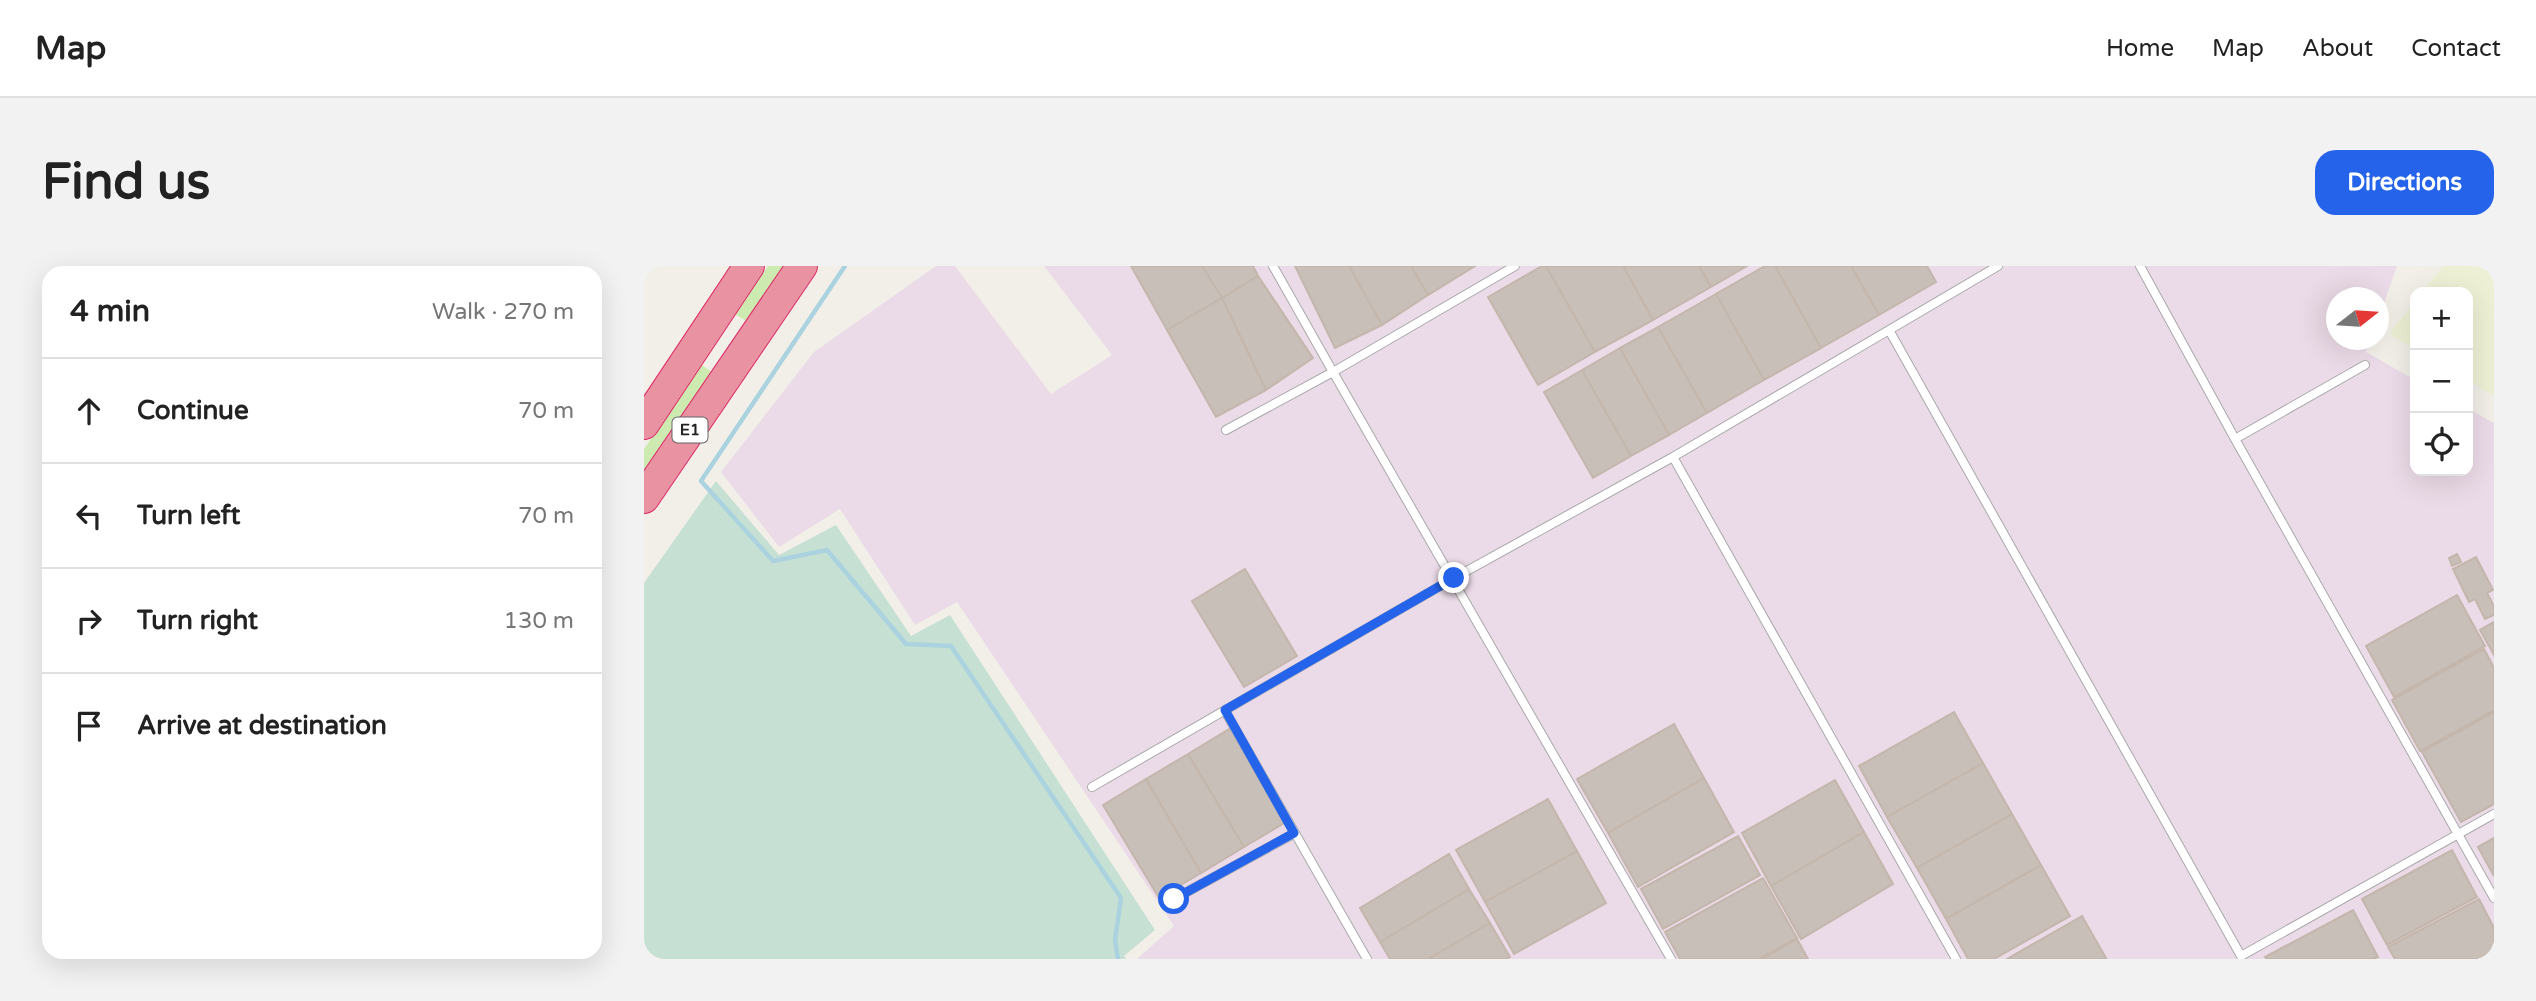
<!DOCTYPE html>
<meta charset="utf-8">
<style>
:root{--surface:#fff;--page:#f2f2f2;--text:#222;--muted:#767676;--line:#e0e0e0;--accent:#2563eb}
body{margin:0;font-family:"Varela Round",sans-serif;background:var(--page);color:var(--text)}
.controls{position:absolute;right:21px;top:21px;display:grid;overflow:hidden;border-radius:14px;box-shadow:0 7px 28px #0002}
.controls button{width:63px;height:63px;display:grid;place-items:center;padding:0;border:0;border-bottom:2px solid var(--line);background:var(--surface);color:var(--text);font:35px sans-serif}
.compass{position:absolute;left:1682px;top:21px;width:63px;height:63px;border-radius:50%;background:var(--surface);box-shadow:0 7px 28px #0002;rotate:73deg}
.stop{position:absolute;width:21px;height:21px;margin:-16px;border:5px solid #2563eb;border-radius:50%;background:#fff}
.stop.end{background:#2563eb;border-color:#fff;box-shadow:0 2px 7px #0008}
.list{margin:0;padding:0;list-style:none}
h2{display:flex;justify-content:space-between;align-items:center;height:91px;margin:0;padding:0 28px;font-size:30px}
h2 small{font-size:23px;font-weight:400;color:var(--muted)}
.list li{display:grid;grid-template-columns:46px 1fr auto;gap:21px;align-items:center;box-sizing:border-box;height:105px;padding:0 28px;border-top:2px solid var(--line)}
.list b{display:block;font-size:26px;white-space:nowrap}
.list em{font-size:23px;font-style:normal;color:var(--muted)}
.icon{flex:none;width:38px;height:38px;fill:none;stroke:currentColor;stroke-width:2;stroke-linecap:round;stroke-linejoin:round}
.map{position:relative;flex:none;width:1850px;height:693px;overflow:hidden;border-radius:21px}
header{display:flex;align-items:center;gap:42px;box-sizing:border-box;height:98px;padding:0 35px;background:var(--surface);border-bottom:2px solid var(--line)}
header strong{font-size:33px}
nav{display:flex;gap:38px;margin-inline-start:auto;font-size:24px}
.intro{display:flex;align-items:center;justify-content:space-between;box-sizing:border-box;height:168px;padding:0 42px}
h1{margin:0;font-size:49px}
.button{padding:18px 32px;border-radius:21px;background:var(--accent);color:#fff;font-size:24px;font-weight:700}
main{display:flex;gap:42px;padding:0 42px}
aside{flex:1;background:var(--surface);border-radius:21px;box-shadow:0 7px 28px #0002}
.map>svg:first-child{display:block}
.industrial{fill:#ebdbe8}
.farmland{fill:#eef0d5}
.grass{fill:#cdebb0}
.wetland{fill:#c6e0d4}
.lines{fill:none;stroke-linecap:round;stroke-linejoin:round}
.stream{stroke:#aad3df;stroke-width:4.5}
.building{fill:#c7bfb8;stroke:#c4b6ab;stroke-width:2}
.lane-casing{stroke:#a9a9a9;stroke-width:10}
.highway-casing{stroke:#dc2a67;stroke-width:32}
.lane{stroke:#fff;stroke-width:8}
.highway{stroke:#e892a2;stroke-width:30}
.route{stroke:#2563eb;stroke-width:9}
.labels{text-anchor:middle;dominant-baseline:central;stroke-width:7;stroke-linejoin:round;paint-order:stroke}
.shield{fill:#fff;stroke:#646464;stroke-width:2}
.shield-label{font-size:16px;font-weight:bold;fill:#222}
</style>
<header>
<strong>Map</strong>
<nav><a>Home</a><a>Map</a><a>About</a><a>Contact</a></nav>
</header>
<div class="intro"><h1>Find us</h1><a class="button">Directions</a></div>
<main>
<aside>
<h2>4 min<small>Walk · 270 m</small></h2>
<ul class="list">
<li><svg class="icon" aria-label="ahead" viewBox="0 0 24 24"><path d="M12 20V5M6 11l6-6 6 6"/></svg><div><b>Continue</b></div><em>70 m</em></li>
<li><svg class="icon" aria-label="left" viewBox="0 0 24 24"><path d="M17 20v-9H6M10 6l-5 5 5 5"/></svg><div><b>Turn left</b></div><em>70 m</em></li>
<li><svg class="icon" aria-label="right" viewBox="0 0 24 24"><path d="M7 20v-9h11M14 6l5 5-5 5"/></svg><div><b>Turn right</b></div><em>130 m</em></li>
<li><svg class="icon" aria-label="arrive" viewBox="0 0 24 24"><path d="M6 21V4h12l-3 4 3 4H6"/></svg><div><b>Arrive at destination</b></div></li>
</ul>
</aside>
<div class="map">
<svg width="1850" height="693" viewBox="0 0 1850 693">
<rect width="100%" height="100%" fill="#f2efe9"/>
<!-- industrial -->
<path class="industrial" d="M292 0H311L407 128 468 89 400 0H1753L1735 51 1734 32H1692V74H1726L1722 86 1771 114V205H1824V143L1850 157V693H493L530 660 313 336 271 359 196 243 135 281 77 206 170 86Z"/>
<!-- farmland -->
<path class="farmland" d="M1799 0H1850V130L1824 114V26H1778Z
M1771 35V84L1745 68Z"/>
<!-- grass -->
<path class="grass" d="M124 0H141L102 55 91 48Z
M58 99 68 106 0 206V183Z"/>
<!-- wetland -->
<path class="wetland" d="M72 215 135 289 192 259 267 370 306 349 511 664 480 690 482 693H0V317Z"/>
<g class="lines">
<!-- stream -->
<path class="stream" d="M201 0 57 215 129 295 183 284 262 378 307 380 477 632 471 674 474 693"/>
</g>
<!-- building -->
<path class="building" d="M487 0H558L578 32 523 64Z
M558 0H609L614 10 578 32Z
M651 0H705L738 59 691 82Z
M705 0H767L784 29 738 59Z
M767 0H831L784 29Z
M898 0H902L951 86 894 119 844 31Z
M902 0H979L1009 54 951 86Z
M979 0H1055L1067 21 1009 54Z
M1055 0H1103L1067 21Z
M1121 0H1131L1177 82 1120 114 1072 28Z
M1131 0H1207L1235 49 1177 82Z
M1207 0H1283L1292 16 1235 49Z
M614 10 669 92 622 124 578 32Z
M1072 28 1120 114 1063 147 1014 61Z
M578 32 622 124 572 151 523 64Z
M1014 61 1063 147 1025 169 976 82Z
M976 82 1025 169 987 190 938 104Z
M938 104 987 190 949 212 900 126Z
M1813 288 1817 296 1808 300 1805 292Z
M1832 291 1849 324 1843 327 1850 340V349L1841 353 1831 333 1825 336 1809 303Z
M601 303 653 390 600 421 548 335Z
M1813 329 1841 380 1750 431 1722 380Z
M1850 356V389L1836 364Z
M1840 383 1850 402V444L1776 485 1748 434Z
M1310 446 1339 497 1243 551 1215 500Z
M1850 446V538L1817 556 1778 486Z
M1030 458 1060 512 964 567 933 513Z
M587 462 642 556 600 581 544 488Z
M544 488 600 581 557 607 502 513Z
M1339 497 1368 548 1273 602 1243 551Z
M1060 512 1090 566 994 621 964 567Z
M502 513 557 607 515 632 459 539Z
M1191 514 1220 566 1127 620 1098 567Z
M904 533 933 585 841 636 812 584Z
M1368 548 1397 599 1302 653 1273 602Z
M1220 566 1249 618 1157 673 1127 620Z
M1094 570 1116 609 1019 663 997 623Z
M1850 572V610L1834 581Z
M1808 584 1833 631 1743 679 1718 633Z
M933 585 962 637 870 688 841 636Z
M805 588 825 623 736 676 716 642Z
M1397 599 1426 650 1350 693H1324L1302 653Z
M1119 612 1153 672 1115 693H1036L1021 666Z
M825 623 846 657 784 693H746L736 676Z
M1835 633 1850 662V685L1834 693H1751L1744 681Z
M1709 644 1734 691 1729 693H1623L1621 691Z
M1438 650 1462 692 1460 693H1363Z
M846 657 866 691 862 693H784Z
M1153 673 1164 693H1118Z"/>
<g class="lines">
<defs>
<path id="lane" d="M871 0 689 106 1027 693
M1496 0 1591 173 1850 632
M1245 64 1597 690 1850 548
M582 164 689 106 629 0
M1591 173 1721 99
M1029 191 1312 693
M581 445 723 693
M448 521 810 312 1029 191 1354 0
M530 633 651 567"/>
<path id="highway" d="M0 158 105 0
M0 232 158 0"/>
</defs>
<!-- lane casing -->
<use href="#lane" class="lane-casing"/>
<!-- highway casing -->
<use href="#highway" class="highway-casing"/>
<!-- lane -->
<use href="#lane" class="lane"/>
<!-- highway -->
<use href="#highway" class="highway"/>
</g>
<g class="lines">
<!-- route -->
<path class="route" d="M530 633 650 567 581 444 810 312"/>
</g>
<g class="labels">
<!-- shield labels -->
<rect class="shield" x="28.5" y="151.5" width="35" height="25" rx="5"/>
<g class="shield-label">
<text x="46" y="164">E1</text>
</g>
</g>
</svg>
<div class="controls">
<button>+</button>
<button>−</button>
<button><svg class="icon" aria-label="locate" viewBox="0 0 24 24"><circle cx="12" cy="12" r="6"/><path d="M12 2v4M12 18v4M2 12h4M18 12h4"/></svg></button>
</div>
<svg class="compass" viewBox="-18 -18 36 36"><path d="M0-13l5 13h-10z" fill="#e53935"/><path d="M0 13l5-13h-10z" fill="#767676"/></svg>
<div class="stop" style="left:530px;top:633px"></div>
<div class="stop end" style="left:810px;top:312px"></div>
</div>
</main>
